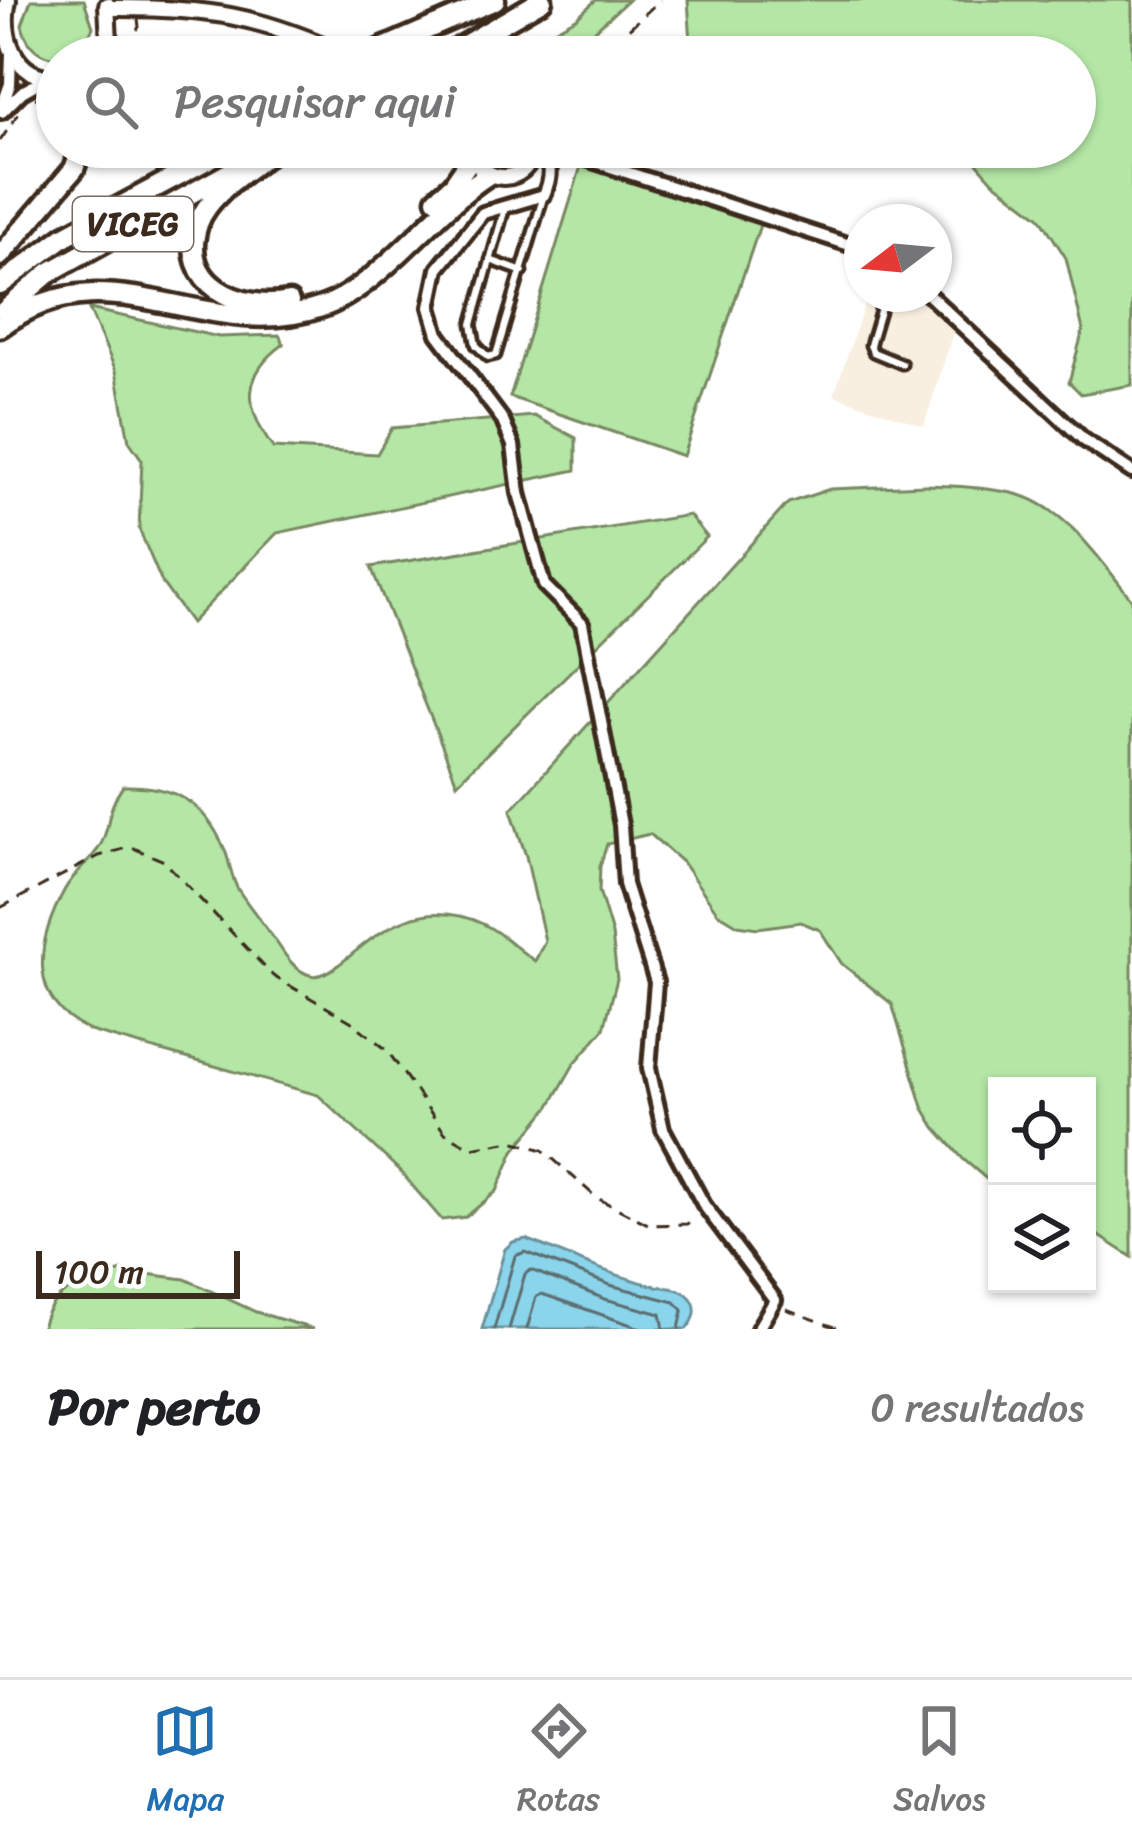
<!DOCTYPE html>
<html lang="pt">
<style>
:root{--surface:#fff;--page:#f2f2f2;--text:#202124;--muted:#757577;--line:#e0e0e0;--accent:#1f6fb2}
body{margin:0;font-family:Sriracha,sans-serif;background:var(--page);color:var(--text)}
.controls{position:absolute;right:36px;bottom:36px;display:grid;overflow:hidden;border-radius:0px;box-shadow:0 3px 9px #0004}
.controls button{width:108px;height:108px;display:grid;place-items:center;padding:0;border:0;border-bottom:3px solid var(--line);background:var(--surface);color:var(--text);font:60px sans-serif}
.compass{position:absolute;left:844px;top:204px;width:108px;height:108px;border-radius:50%;background:var(--surface);box-shadow:0 3px 9px #0004;rotate:254deg}
.scale{position:absolute;left:36px;bottom:30px;width:204px;box-sizing:border-box;padding-left:12px;border:6px solid #3b2a1e;border-top:0;font-size:33px;line-height:42px;white-space:nowrap;color:#3b2a1e;-webkit-text-stroke:9px #fff;paint-order:stroke}
.list{margin:0;padding:0;list-style:none}
h2{display:flex;justify-content:space-between;align-items:center;height:156px;margin:0;padding:0 48px;font-size:51px}
h2 small{font-size:39px;font-weight:400;color:var(--muted)}
.icon{flex:none;width:66px;height:66px;fill:none;stroke:currentColor;stroke-width:2;stroke-linecap:round;stroke-linejoin:round}
.map{position:relative;flex:none;width:1132px;height:1329px;overflow:hidden}
.search{position:absolute;background:var(--surface);box-shadow:0 3px 9px #0004;left:36px;right:36px;top:36px;height:132px;display:flex;align-items:center;gap:30px;box-sizing:border-box;padding:0 42px;border-radius:66px;color:var(--muted);font-size:45px}
.sheet{height:348px;background:var(--surface)}
nav{display:flex;justify-content:space-around;align-items:center;box-sizing:border-box;height:168px;border-top:3px solid var(--line);background:var(--surface);font-size:33px;color:var(--muted)}
nav a{display:grid;justify-items:center;gap:6px}
nav .on{color:var(--accent)}
.map>svg:first-child{display:block}
.built{fill:#f8efe1}
.green{fill:#b4e6a6;stroke:#788862;stroke-width:3}
.water{fill:#8bd5ec;stroke:#6b919a;stroke-width:3}
.lines{fill:none;stroke-linecap:round;stroke-linejoin:round}
.shore{stroke:#5b6e70;stroke-width:3}
.service-casing{stroke:#3b2a1e;stroke-width:15}
.minor-casing{stroke:#3b2a1e;stroke-width:20}
.tertiary-casing{stroke:#3b2a1e;stroke-width:22}
.trunk-casing{stroke:#3b2a1e;stroke-width:27}
.path{stroke:#3b2a1e;stroke-width:3;stroke-dasharray:12 9;stroke-linecap:butt}
.service{stroke:#fff;stroke-width:6}
.minor{stroke:#fff;stroke-width:10}
.tertiary{stroke:#fff;stroke-width:14}
.trunk{stroke:#fff;stroke-width:18}
.labels{text-anchor:middle;dominant-baseline:central;stroke-width:9;stroke-linejoin:round;paint-order:stroke}
.shield{fill:#fff;stroke:#766a62;stroke-width:3}
.shield-label{font-size:33px;font-weight:bold;fill:#3b2a1e}
</style>
<div class="map">
<svg width="1132" height="1329" viewBox="0 0 1132 1329">
<rect width="100%" height="100%" fill="#fff"/>
<filter id="ink" filterUnits="userSpaceOnUse"><feTurbulence type="fractalNoise" baseFrequency=".00833" numOctaves="2"/><feDisplacementMap in="SourceGraphic" scale="24" xChannelSelector="R" yChannelSelector="G"/><feConvolveMatrix kernelMatrix="1 2 1 2 8 2 1 2 1" color-interpolation-filters="sRGB"/></filter>
<g filter="url(#ink)">
<!-- built -->
<path class="built" d="M868 294H913L954 330 924 426 834 395Z"/>
<!-- green -->
<path class="green" d="M31 0H84L93 27 83 48C58 67 29 57 22 25Z
M596 0H628L585 39 555 57H505L576 18Z
M688 0H1132V385L1081 394 1069 382 1083 330 1066 258 1040 217 993 181 963 147H1075V57H692Z
M582 163 761 222 683 456 510 397Z
M89 309 219 337 279 335 284 344C241 375 244 407 273 448L377 454 392 428 534 416 576 438V470L277 533 191 623 162 583 139 529 142 460 129 441 116 371Z
M925 485C954 486 984 487 1012 493 1064 504 1101 561 1132 600V1257L1087 1228V1086H997V1188L963 1159 935 1127 923 1107 892 1004 842 964 820 930 801 922 758 928 738 925 718 913 682 862 650 834 607 844 600 866 599 891 612 934 617 979 604 1029 574 1064 550 1106 514 1151 497 1191 466 1217 442 1220 398 1169 318 1095 90 1031C26 1001 36 942 65 889 74 873 91 861 100 846 111 827 105 811 123 786 173 785 204 801 224 848 230 861 231 879 239 891 251 909 265 926 277 943 285 955 295 971 310 975 344 985 389 881 483 924 501 932 518 950 535 961L545 941 526 856 511 810 788 503 830 489Z
M689 515 707 537 457 783 371 567Z
M123 1271 185 1279 256 1312 313 1329H42C49 1288 88 1280 123 1271Z"/>
<!-- water -->
<path class="water" d="M526 1239C567 1255 609 1275 652 1285 664 1288 680 1287 689 1296 699 1306 696 1320 686 1329H482L505 1249 513 1242Z"/>
<g class="lines">
<!-- shore -->
<path class="shore" d="M494 1329 515 1256 525 1252 610 1285 675 1302 683 1310 679 1329
M509 1329 525 1274 531 1270 605 1299 661 1314 664 1329
M527 1329 536 1297 542 1294 643 1329"/>
<defs>
<path id="service" d="M506 205 472 324 476 345 488 357 496 355 544 195
M490 260 523 272
M885 294 870 345 873 352 902 364"/>
<path id="minor" d="M0 112 10 84 11 53
M2 112 22 92 47 78
M535 151C554 162 552 176 544 195L483 213 438 269 430 307 438 334 502 419 513 445 519 493 544 585 582 623 621 825 625 884 656 982 649 1068 663 1129 704 1205 775 1300 758 1329
M545 157H580L862 249
M928 294 1084 440 1132 472"/>
<path id="tertiary" d="M8 0C0 36 14 79 57 78
M108 8C206 7 260 15 349 57
M100 57 109 41 107 5
M471 147 482 170C507 185 528 175 535 147"/>
<path id="trunk" d="M109 41 110 57
M363 57 495 0
M444 57 542 0
M278 147C252 168 209 192 198 224 178 284 239 312 289 302
M437 199 453 185 472 157
M0 256 74 169 82 147
M0 285 65 236 231 147
M4 311 50 272 246 163
M0 327C109 245 206 347 322 307 380 287 434 209 488 175"/>
</defs>
<!-- service casing -->
<use href="#service" class="service-casing"/>
<!-- minor casing -->
<use href="#minor" class="minor-casing"/>
<!-- tertiary casing -->
<use href="#tertiary" class="tertiary-casing"/>
<!-- trunk casing -->
<use href="#trunk" class="trunk-casing"/>
<!-- path -->
<path class="path" d="M125 47 139 27 138 19
M598 57 660 0
M35 98 57 102
M0 141 19 113
M0 908 99 856 131 847 164 861 273 976 352 1022 387 1050 445 1133 471 1148 512 1141 543 1150 597 1198 650 1225 687 1224 695 1216
M786 1309 840 1329"/>
<!-- service -->
<use href="#service" class="service"/>
<!-- minor -->
<use href="#minor" class="minor"/>
<!-- tertiary -->
<use href="#tertiary" class="tertiary"/>
<!-- trunk -->
<use href="#trunk" class="trunk"/>
</g>
</g>
<g class="labels">
<!-- shield labels -->
<rect class="shield" x="73" y="197" width="120" height="54" rx="9"/>
<g class="shield-label">
<text x="133" y="224">VICEG</text>
</g>
</g>
</svg>
<div class="controls">
<button><svg class="icon" aria-label="locate" viewBox="0 0 24 24"><circle cx="12" cy="12" r="6"/><path d="M12 2v4M12 18v4M2 12h4M18 12h4"/></svg></button>
<button><svg class="icon" aria-label="layers" viewBox="0 0 24 24"><path d="M12 4l9 5-9 5-9-5zM3 14l9 5 9-5"/></svg></button>
</div>
<svg class="compass" viewBox="-18 -18 36 36"><path d="M0-13l5 13h-10z" fill="#e53935"/><path d="M0 13l5-13h-10z" fill="#757577"/></svg>
<div class="scale">100 m</div>
<div class="search"><svg class="icon" aria-label="search" viewBox="0 0 24 24"><circle cx="10" cy="10" r="6"/><path d="M15 15l6 6"/></svg>Pesquisar aqui</div>
</div>
<section class="sheet">
<h2>Por perto<small>0 resultados</small></h2>
<ul class="list">
</ul>
</section>
<nav>
<a class="on"><svg class="icon" aria-label="map" viewBox="0 0 24 24"><path d="M3 6l6-2 6 2 6-2v14l-6 2-6-2-6 2zM9 4v14M15 6v14"/></svg>Mapa</a>
<a><svg class="icon" aria-label="directions" viewBox="0 0 24 24"><path d="M12 3l9 9-9 9-9-9zM9 14v-3h6M13 9l2 2-2 2"/></svg>Rotas</a>
<a><svg class="icon" aria-label="saved" viewBox="0 0 24 24"><path d="M7 4h10v16l-5-4-5 4z"/></svg>Salvos</a>
</nav>
